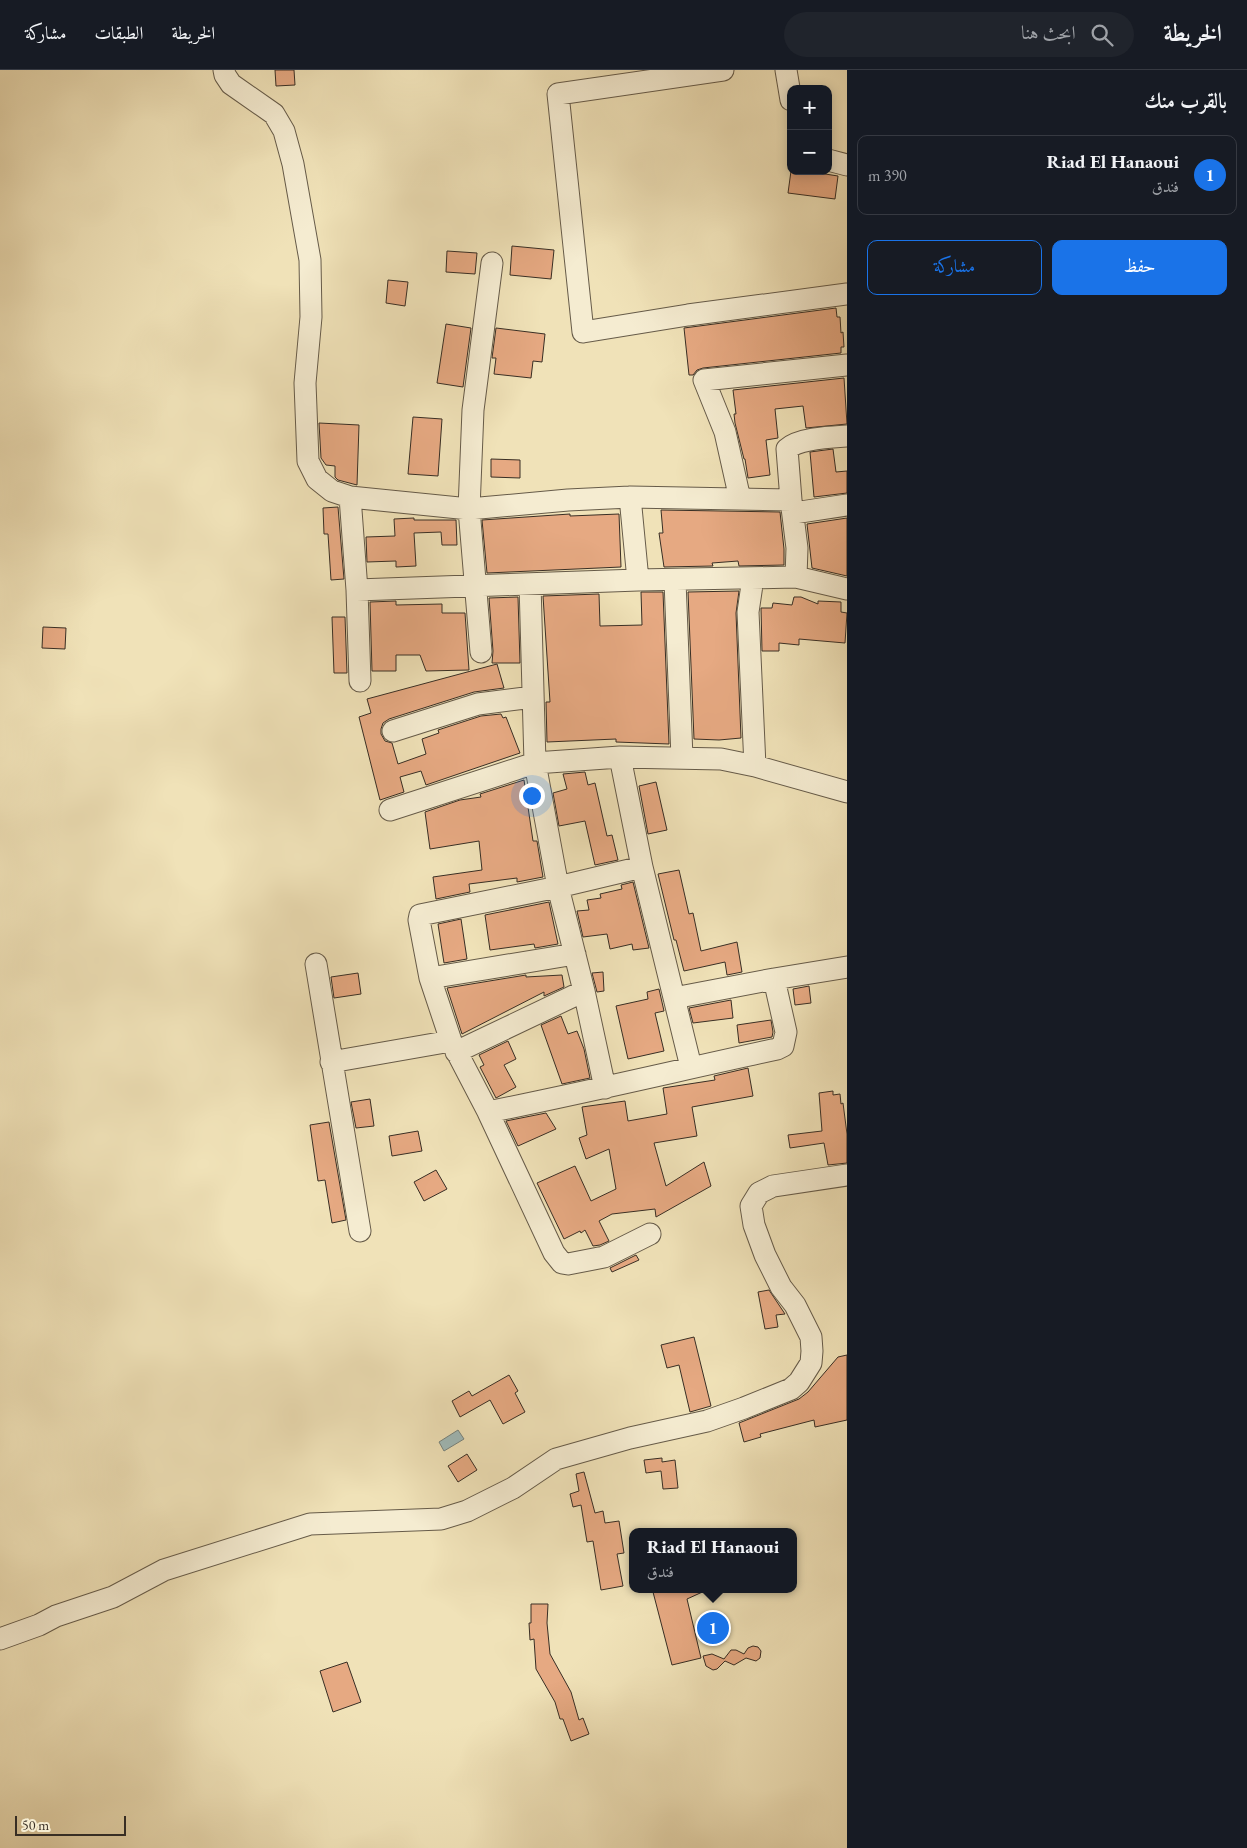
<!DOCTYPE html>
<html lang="ar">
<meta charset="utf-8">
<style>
:root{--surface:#171b24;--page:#20242c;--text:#f1f3f6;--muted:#9ea1a6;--line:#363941;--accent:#1a73e8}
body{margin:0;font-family:"EB Garamond",Amiri,serif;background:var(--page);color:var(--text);direction:rtl}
.controls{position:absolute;right:15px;top:15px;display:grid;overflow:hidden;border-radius:10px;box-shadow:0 2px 12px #0003}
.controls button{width:45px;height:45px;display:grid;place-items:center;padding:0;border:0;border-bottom:1px solid var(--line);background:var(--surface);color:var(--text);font:25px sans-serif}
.scale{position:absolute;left:15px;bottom:12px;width:111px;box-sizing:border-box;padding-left:5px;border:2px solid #382e24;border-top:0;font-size:14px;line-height:18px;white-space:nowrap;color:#382e24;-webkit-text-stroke:4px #f5ecd1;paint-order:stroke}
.you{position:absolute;left:531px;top:725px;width:18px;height:18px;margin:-12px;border:4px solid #fff;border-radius:50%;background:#1a73e8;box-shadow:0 0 0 8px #1a73e833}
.badge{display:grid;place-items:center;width:32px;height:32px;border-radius:50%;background:var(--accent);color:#fff;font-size:16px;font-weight:700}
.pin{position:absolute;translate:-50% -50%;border:2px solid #fff;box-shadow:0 1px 5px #0006}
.popup{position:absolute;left:629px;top:1458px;width:168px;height:65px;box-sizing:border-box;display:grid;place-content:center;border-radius:10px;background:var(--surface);filter:drop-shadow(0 1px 4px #0005);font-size:16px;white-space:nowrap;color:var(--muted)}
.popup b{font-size:19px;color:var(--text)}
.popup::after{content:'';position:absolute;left:50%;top:100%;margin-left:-10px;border:10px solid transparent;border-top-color:var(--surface)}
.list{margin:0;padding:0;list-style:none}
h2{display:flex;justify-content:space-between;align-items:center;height:65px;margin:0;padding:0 20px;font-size:21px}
h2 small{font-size:16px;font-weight:400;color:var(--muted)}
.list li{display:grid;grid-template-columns:32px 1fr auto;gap:15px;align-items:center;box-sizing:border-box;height:80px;margin:0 10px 10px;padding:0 10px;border:1px solid var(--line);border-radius:10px}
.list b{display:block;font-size:19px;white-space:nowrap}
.list p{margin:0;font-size:16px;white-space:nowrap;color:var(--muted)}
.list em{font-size:16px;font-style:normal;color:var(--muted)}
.actions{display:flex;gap:10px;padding:15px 20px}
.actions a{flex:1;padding:11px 0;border:1px solid var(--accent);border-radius:10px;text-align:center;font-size:18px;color:var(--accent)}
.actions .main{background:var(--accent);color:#fff}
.icon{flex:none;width:28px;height:28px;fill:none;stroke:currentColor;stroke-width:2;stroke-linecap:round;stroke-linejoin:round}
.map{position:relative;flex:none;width:847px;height:1778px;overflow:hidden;direction:ltr}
header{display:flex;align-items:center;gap:30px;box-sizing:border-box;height:70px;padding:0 25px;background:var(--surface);border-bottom:1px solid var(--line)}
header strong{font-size:24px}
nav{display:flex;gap:28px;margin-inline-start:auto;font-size:18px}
.search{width:350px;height:45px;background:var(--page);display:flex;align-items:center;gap:12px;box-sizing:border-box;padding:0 18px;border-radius:28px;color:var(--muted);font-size:19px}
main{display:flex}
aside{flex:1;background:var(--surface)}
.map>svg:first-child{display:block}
.water{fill:#a0bbba;stroke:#76837e}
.building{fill:#e6a982;stroke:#382e24}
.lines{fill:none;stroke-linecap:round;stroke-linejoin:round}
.minor-casing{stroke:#665b49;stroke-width:23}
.minor{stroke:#f5ecd1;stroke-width:21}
</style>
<header>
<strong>الخريطة</strong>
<div class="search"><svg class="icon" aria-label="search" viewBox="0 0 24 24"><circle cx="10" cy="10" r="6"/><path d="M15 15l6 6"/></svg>ابحث هنا</div>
<nav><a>الخريطة</a><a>الطبقات</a><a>مشاركة</a></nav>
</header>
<main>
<aside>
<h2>بالقرب منك<small></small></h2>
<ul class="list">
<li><span class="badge">1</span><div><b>Riad El Hanaoui</b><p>فندق</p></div><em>390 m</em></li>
</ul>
<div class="actions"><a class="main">حفظ</a><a>مشاركة</a></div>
</aside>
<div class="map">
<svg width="847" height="1778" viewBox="0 0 847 1778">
<rect width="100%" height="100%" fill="#f0e2b8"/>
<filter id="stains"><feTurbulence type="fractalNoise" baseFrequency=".004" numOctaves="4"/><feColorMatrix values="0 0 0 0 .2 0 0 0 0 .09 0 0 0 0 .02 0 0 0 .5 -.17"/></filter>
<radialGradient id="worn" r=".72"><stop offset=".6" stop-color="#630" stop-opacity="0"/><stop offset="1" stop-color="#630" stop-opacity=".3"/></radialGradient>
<!-- water -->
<path class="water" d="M458 1360 464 1369 444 1381 439 1372Z"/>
<!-- building -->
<path class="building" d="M275 0H294L295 15 276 16Z
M791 101H806L838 106 835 129 788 123Z
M512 176 554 180 551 209 510 205Z
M447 181 477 183 475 204 446 202Z
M388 210 408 212 405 236 386 233Z
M836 238 837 247H840L841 263 843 262 844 277H841V283L703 298 697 300 693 305H689L684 258Z
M446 254 471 258 463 317 437 313Z
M496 258 545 264 542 292 533 291 531 308 494 304 496 288H492Z
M844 308 847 354 806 358 803 336 775 339 778 368 766 370 770 405 748 408 745 389H744L735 353 734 344H736L733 320Z
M413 347 442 349 438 406 408 404Z
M319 353 359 355 357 415 338 410 335 407V396L326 395 321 388Z
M833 379 836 402 847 401V423L814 427 810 382Z
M491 389 520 390V408L491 407Z
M338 437 344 509 331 510 328 464H324L323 438Z
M661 440 780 442 784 479V495L739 496 738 491 712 493 713 496 664 497 659 463H663Z
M570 444V446L619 444 621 497 487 503 482 450Z
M414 448V450H456L457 475H442L441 462 414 463 416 496 396 497V491L367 492 366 467 395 466 394 449Z
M847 448V506L812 498 807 454Z
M739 521 736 543 741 668 719 670 694 669 688 522Z
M641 522H663L669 674 616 672V669L547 672 546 632H550L543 526 599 524 600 556 642 555Z
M518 527 520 593H492L493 581 489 528Z
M794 527H801L818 534V531L841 532V542L847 543 845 573 799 569V575L779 573V581H762L761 538H772L773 533 792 535Z
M396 531V535L442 534V543H465L469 600 426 601 420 585H396V601H372L370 532Z
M332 547H345L347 603H334Z
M43 557 66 558 65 579 42 578Z
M497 594 504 618 474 622 389 649 383 653 381 659V664L385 671 392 673 398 694 426 684 422 669 439 663 438 660 481 646 501 644 503 648 506 647 520 683 426 715 421 701 400 707 404 722 380 730 359 647 371 643 367 629Z
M585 702 588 715 595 713 607 766 612 765 618 790 595 795 585 751 559 756 553 723 567 719 563 704Z
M524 710 533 771H537L543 807 517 812V808L469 814 470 822 436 829 433 807 482 800 479 771 430 779 425 742 460 730 481 727 480 724Z
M656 712 667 760 648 764 639 716Z
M679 800 689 844 693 843 701 881 737 872 742 902 727 905 725 892 684 901 676 870H674L658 804Z
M633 812 649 878 633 880 632 874 610 879 607 864 583 867 577 841 589 840 587 830 601 828 600 824 622 819 621 815Z
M549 832 558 874 535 878 534 874 490 880 485 845Z
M461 849 467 889 444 893 438 854Z
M603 902 604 921 597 922 592 903Z
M358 903 361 924 334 928 331 907Z
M526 905V907L562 905 564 917 544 926V922L462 964 447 918Z
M809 916 811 933 795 935 793 919Z
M659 919 664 941 655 943 664 981 628 989 616 936 648 929 647 922Z
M731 930 733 948 693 953 689 938Z
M561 946 568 964 577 961 584 979 590 1008 562 1014 541 955Z
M771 950 773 962 772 967 739 973 737 955Z
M508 971 516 989 504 995 516 1017 496 1028 480 997 484 995 479 985Z
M748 998 753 1026 692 1037 697 1066 654 1073 666 1116 704 1092 711 1116 656 1147 655 1139 612 1144 599 1151 609 1171 600 1175 593 1176 585 1160 581 1163 580 1161 564 1169 537 1113 575 1096 591 1131 616 1119 609 1079 586 1089 579 1068 587 1065 582 1037 625 1031 628 1051 667 1044 663 1018 715 1010 714 1006Z
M833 1021V1025L840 1024 841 1034 843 1033 847 1064V1093L828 1095 824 1073 790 1078 788 1065 822 1061 819 1023Z
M370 1029 374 1056 356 1058 351 1032Z
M546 1043 556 1059 518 1076 506 1051Z
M329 1052 346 1150 332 1153 325 1110 318 1111 310 1055Z
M418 1061 422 1081 392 1086 389 1066Z
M436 1100 447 1119 424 1131 414 1112Z
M636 1185 639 1190 612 1202 610 1198Z
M769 1220 785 1244 776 1245 778 1257 765 1259 758 1222Z
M694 1267 711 1336 690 1342 679 1295 667 1298 661 1275Z
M847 1285V1350L815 1357 814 1350 760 1364 761 1367 744 1372 739 1353 799 1329 808 1322 838 1287Z
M509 1305 518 1321 515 1323 525 1342 503 1354 490 1330 460 1347 452 1331 469 1321 472 1326Z
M467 1384 477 1400 458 1412 448 1396Z
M662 1388V1392L675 1390 678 1418 663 1419 661 1401 646 1403 644 1390Z
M584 1402 595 1443 603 1441 605 1453 619 1451 624 1483 617 1484 623 1516 601 1520 593 1471 587 1472 581 1435 573 1437 570 1424 579 1421 576 1404Z
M663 1519H709L687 1529 701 1588 672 1595 653 1522Z
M531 1534H548L547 1553 550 1584 571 1622 579 1650 583 1648 589 1664 571 1671 563 1649H560L555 1632 536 1599 534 1569 530 1570 529 1553H531Z
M753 1576 758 1577 761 1581 760 1588 756 1591 746 1588 734 1595 725 1591 717 1599 713 1600 706 1596 703 1586 712 1584 724 1589 731 1580H736L744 1584 748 1578Z
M347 1592 361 1632 333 1642 320 1601Z"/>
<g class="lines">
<defs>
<path id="minor" d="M224 0 225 5 231 14 274 44 284 61 293 94 310 190 311 247 305 313 308 391 317 409 332 421 350 427 469 439 568 430 630 427 791 430 797 478 796 507
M723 0 558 24 583 262 688 245 847 224
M786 0 791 30
M828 90 847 95
M350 427 357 520 360 611
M630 427 638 510
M740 429 725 362 704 310 847 295
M791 430 787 379C799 368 831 367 847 366
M794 443 847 435
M753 508 748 542 755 696
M675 511 682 688
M530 514 535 693 620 687 721 689 755 696 847 722
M357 520 638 510 796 507 847 519
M481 582 469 439 473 340 492 193
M393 661 478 634 533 627
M620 687 642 797 691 997
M390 740 535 693 558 817 584 921 605 1018
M575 884 430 908 419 850 420 845 558 817 642 797
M316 894 360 1161
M430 908 451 971 488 1042 554 1183 562 1193 568 1194 604 1187 650 1164
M674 928 774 909 847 897
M456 982 584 921
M331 992 451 971
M488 1042C584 1023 680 1000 777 979L783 976 786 962 774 909
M0 1569 39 1555 56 1546 113 1527 164 1500 310 1454 441 1449 467 1441 513 1418 556 1389 630 1368 707 1351 744 1338 791 1319 799 1312 811 1293 812 1281 811 1267 795 1235 781 1217 765 1185 754 1155 751 1136 759 1123 773 1116 847 1105"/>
</defs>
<!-- minor casing -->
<use href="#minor" class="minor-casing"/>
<!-- minor -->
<use href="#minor" class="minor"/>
</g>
<rect width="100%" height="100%" filter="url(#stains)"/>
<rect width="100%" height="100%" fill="url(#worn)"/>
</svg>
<div class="controls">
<button>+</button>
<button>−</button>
</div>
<div class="scale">50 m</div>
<div class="you"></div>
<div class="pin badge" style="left:713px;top:1558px">1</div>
<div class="popup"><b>Riad El Hanaoui</b>فندق</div>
</div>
</main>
